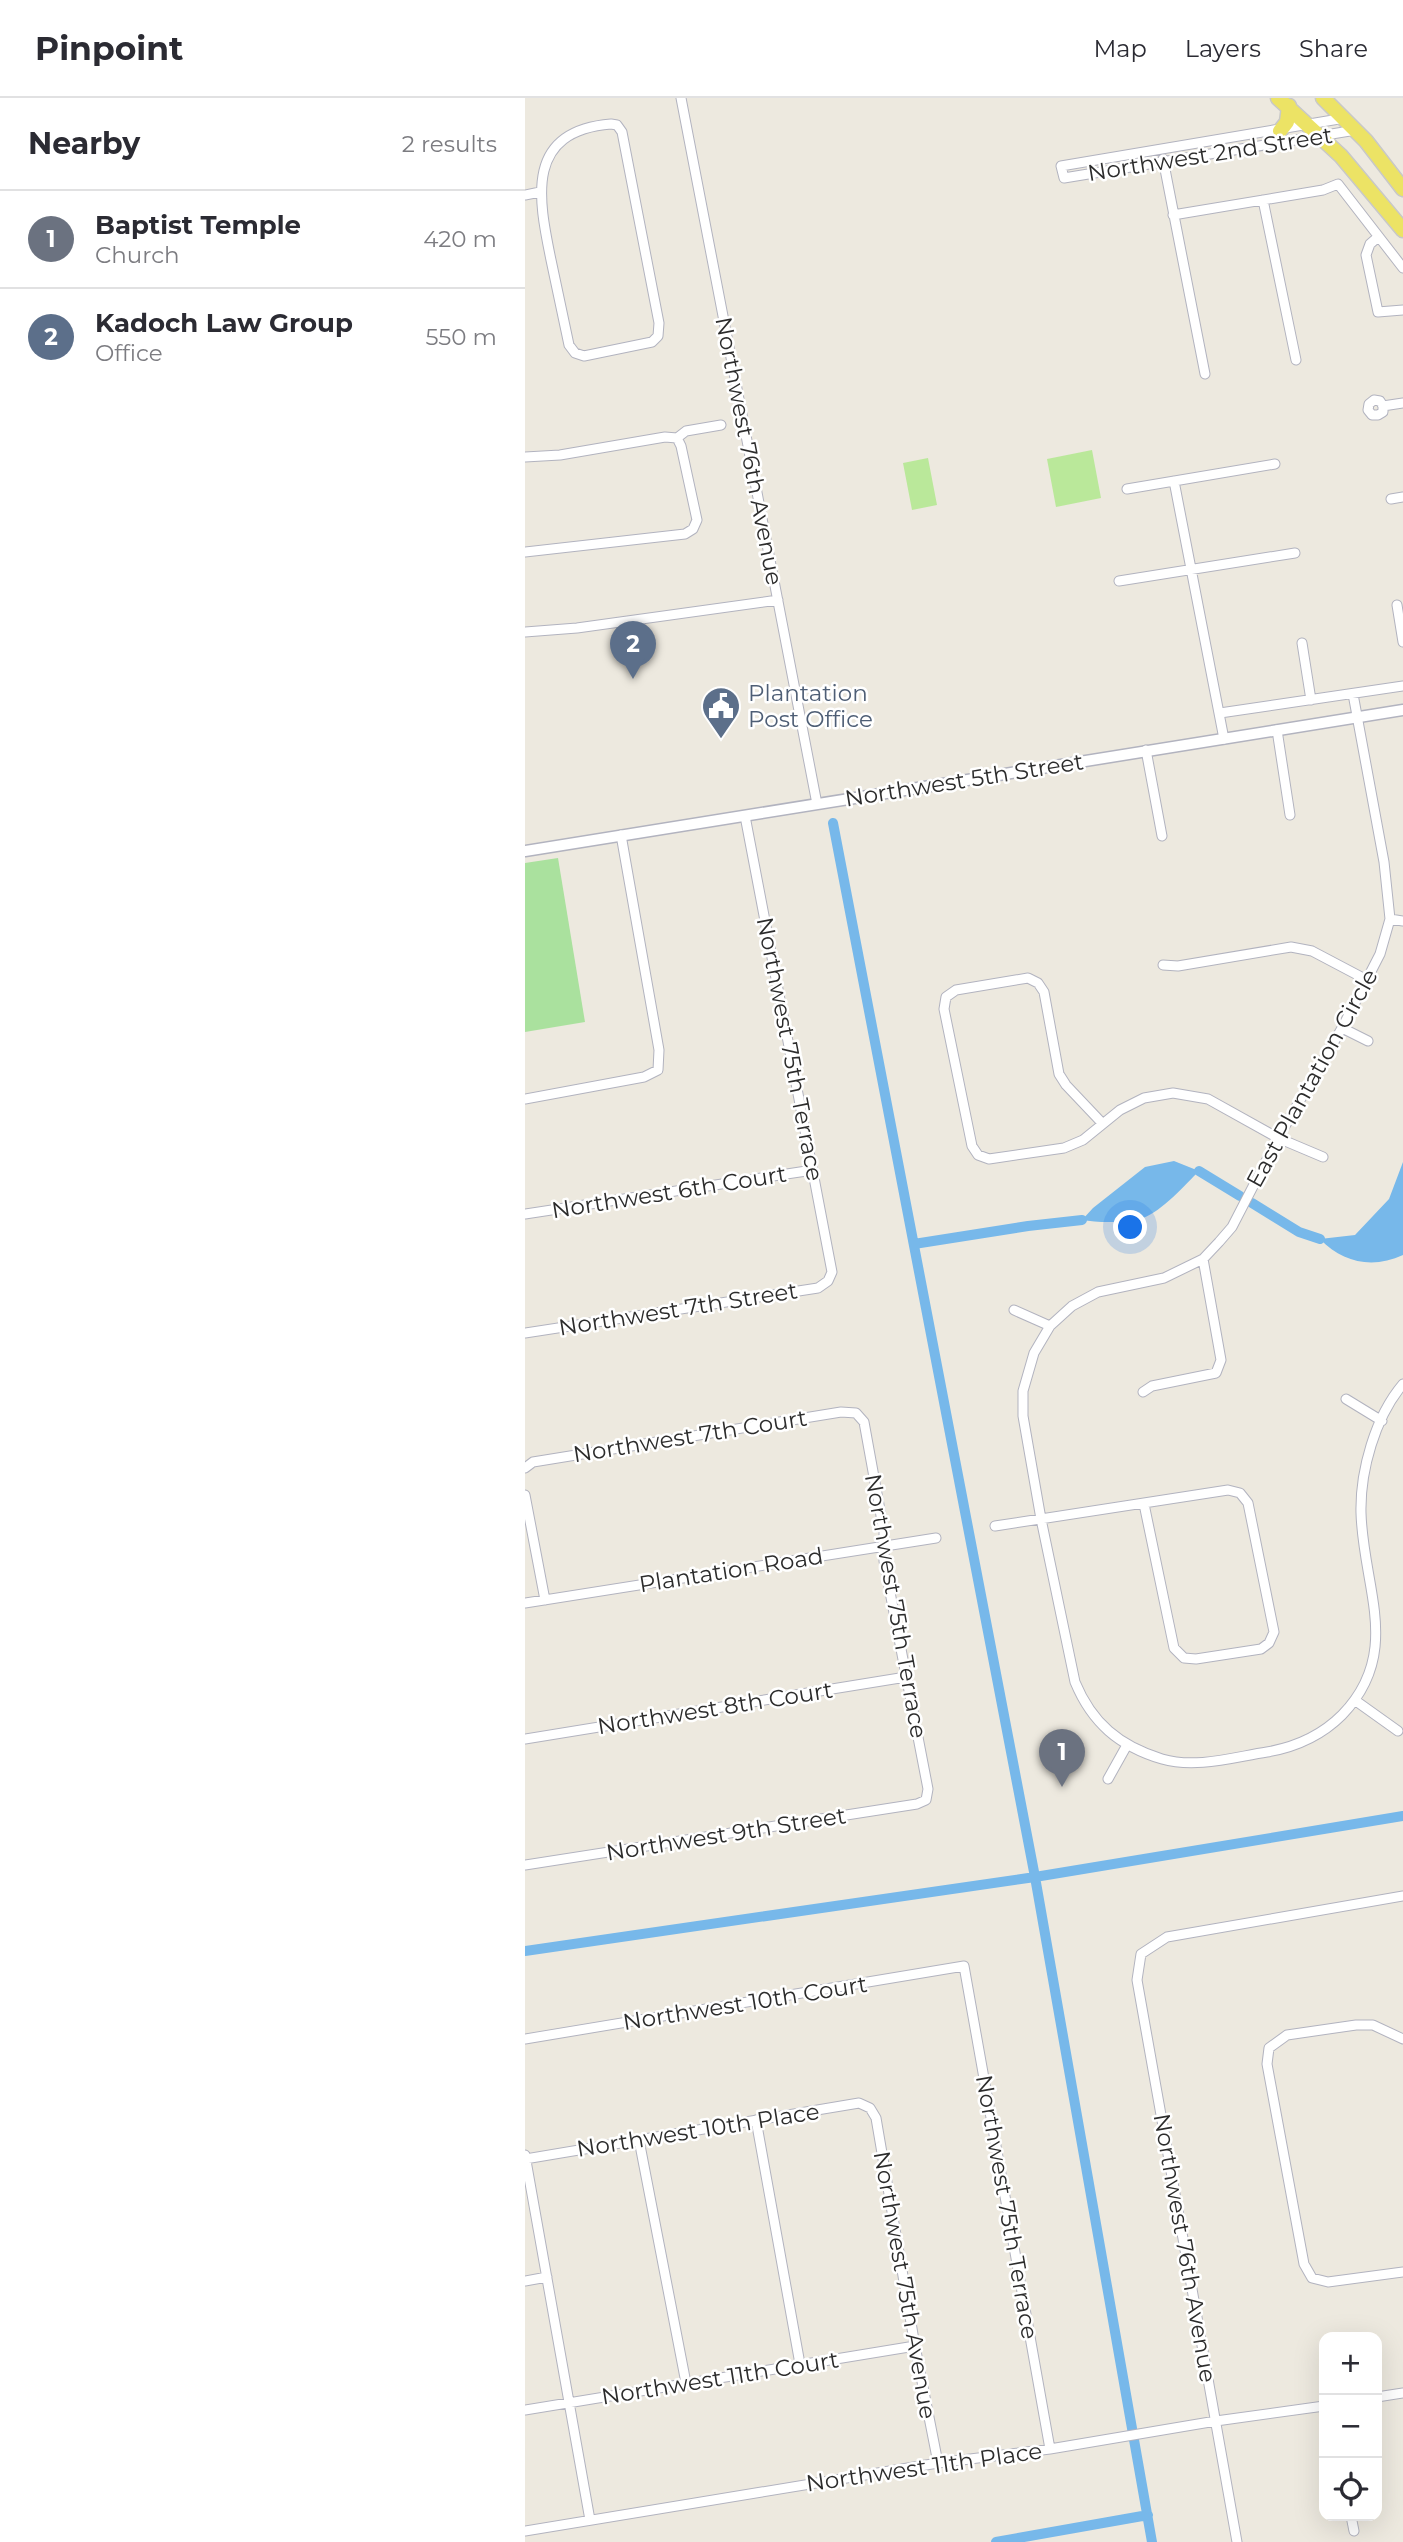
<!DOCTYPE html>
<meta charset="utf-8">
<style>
:root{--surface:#fff;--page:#f7f7f7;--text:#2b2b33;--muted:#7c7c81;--line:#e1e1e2;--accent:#0f766e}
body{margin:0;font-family:Montserrat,sans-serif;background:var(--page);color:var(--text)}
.controls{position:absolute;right:21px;bottom:21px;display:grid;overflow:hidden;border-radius:14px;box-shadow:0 7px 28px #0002}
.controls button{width:63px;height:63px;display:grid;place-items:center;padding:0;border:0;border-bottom:2px solid var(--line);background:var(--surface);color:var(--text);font:35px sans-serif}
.you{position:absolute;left:606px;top:1130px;width:24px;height:24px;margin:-18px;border:5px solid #fff;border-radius:50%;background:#1a73e8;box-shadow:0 0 0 10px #1a73e833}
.badge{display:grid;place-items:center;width:46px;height:46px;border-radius:50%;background:var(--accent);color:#fff;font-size:23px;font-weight:700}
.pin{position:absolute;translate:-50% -58px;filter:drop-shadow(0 2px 4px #0008)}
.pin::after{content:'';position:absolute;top:37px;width:24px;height:21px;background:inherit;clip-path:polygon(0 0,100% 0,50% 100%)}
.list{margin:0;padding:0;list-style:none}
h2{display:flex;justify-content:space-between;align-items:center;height:91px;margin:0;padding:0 28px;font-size:30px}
h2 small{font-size:23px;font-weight:400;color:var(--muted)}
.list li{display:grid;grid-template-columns:46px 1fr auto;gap:21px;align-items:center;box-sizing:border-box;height:98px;padding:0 28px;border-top:2px solid var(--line)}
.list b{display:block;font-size:26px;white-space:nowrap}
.list p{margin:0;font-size:23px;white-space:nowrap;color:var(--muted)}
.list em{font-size:23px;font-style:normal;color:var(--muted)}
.icon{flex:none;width:38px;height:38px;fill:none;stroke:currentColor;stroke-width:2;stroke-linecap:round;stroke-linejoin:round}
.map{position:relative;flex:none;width:878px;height:2444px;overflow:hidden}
header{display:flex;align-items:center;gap:42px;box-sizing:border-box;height:98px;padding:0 35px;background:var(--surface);border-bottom:2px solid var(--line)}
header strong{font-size:33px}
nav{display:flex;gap:38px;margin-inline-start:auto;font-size:24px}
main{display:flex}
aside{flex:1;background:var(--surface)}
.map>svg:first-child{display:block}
.green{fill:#aae19e}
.pitch{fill:#bae89a}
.water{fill:#77b8ea}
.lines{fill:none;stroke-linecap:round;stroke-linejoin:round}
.canal{stroke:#77b8ea;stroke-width:10}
.minor-casing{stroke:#b2b3bf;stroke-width:11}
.tertiary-casing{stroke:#b2b3bf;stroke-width:13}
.primary-casing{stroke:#c8c8c8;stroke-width:17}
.minor{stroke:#fff;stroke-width:9}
.tertiary{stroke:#fff;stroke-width:10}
.primary{stroke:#ece365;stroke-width:14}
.labels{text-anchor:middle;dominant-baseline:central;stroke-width:5;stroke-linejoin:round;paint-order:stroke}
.street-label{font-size:23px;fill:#2c2c2c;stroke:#fff}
.service-label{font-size:23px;fill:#4e5e75;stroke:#fff;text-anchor:start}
</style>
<header>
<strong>Pinpoint</strong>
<nav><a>Map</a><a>Layers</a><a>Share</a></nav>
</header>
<main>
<aside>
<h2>Nearby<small>2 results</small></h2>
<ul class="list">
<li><span class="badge" style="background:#6b7280">1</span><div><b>Baptist Temple</b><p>Church</p></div><em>420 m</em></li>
<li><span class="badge" style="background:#5c6f8a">2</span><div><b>Kadoch Law Group</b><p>Office</p></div><em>550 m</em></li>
</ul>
</aside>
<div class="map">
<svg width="878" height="2444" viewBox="0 0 878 2444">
<rect width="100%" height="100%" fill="#ede9df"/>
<!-- green -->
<path class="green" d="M33 760 60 924 0 934V765Z"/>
<!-- pitch -->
<path class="pitch" d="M567 352 576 400 531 409 522 361Z
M403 360 412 407 387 412 378 365Z"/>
<!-- water -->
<path class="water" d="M649 1063 674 1073C660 1087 637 1113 618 1120 602 1125 574 1125 557 1122L568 1110 620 1069Z
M878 1064V1157C848 1171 818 1165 795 1141L830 1137 864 1101Z"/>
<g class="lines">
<!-- canal -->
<path class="canal" d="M308 725 510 1779 627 2444
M674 1073 715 1098
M727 1105 774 1134 795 1141
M389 1146 503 1128 557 1122
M0 1853 510 1779 878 1718
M471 2444 623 2417"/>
<defs>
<path id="minor" d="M156 0 292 706
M820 20 536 68 539 80 831 32
M86 26 92 27 97 34 134 225 133 238 127 244 59 258 50 255 44 247C38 219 32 190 26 162 13 99 0 33 86 26Z
M638 61 680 276
M0 97 15 94
M738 102 771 262
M648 117 798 92 813 86 878 170
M853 139 845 146 841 157 853 214 878 212
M858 308V314L853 317H847L843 312 844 306 849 302 855 303 858 308 878 305
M152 340 161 333 196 327
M0 359 35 357 140 339 152 340
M649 383 699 641
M602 391 750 366
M866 401 878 399
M0 454 160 436 168 431 172 422 156 348 152 340
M594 483 770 455
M872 507 878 544
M0 534 52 530 253 502
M777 545 786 602
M695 615 878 588
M752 632 765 717
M621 652 637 738
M865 821 878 823
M638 867 653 868 766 849 787 853 842 882
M817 930 843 943
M0 1001 119 979 133 972 134 952 96 737
M577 1025 541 987 534 976 519 894 513 885 503 880 431 892 421 899 419 911 447 1048 453 1057 464 1061 539 1050 558 1042 595 1012 619 1000 648 995 683 1001 753 1040 798 1059
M0 1116 288 1072
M489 1212 525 1228 509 1255 498 1293V1318L516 1421 550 1584C567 1625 594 1648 637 1661 671 1671 709 1659 742 1654 771 1649 797 1637 817 1617 878 1554 838 1490 836 1415 835 1373 850 1319 878 1286
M525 1228 547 1208 573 1194 639 1180 678 1161 694 1144 707 1129 753 1040 817 930 855 856 865 821 859 764 828 596
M0 1235 293 1190 303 1183 307 1174 220 718
M618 1294 627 1288 691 1275 696 1262 678 1161
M821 1301 857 1323
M0 1370 8 1364 316 1314 331 1315 339 1324 359 1434V1463L403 1691 401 1702 392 1706 0 1767
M0 1397 20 1502
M470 1428 703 1392 715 1395 723 1405 749 1534 744 1545 736 1551 671 1561 659 1560 649 1550 619 1406
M0 1505 411 1440
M831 1603 873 1633
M0 1641 381 1579
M583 1681 602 1647
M0 1941 439 1868 525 2351
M878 1941 848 1927H831L762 1937 744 1950 742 1966 779 2166 787 2180 803 2184 878 2174
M231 2022 275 2266
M114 2042 161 2285
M0 2057 65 2422
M0 2061 334 2005 345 2010 351 2020 390 2248 413 2365
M0 2183 22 2179
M852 2299 878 2295
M0 2312 390 2248
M826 2418 829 2433
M0 2433 413 2365 525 2351 691 2323 799 2308
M712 2444 612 1882 616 1856 642 1839 878 1798"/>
<path id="tertiary" d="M0 753 878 612"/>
<path id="primary" d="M753 0 816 58 878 132
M798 0 841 43 878 91
M755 33 762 24 764 8"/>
</defs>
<!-- minor casing -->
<use href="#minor" class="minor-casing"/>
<!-- tertiary casing -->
<use href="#tertiary" class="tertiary-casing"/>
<!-- primary casing -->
<use href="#primary" class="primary-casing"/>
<!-- minor -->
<use href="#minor" class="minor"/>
<!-- tertiary -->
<use href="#tertiary" class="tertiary"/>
<!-- primary -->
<use href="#primary" class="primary"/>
</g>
<!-- icons -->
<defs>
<symbol id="civic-pin" viewBox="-11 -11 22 30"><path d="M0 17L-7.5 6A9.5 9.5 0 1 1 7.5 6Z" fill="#5c6f8a" stroke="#fff"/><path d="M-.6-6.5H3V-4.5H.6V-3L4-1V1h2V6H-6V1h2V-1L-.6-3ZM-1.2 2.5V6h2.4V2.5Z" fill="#fff"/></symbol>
</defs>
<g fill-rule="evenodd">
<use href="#civic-pin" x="174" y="586" width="44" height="60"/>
</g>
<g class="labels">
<!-- street labels -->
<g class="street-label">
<text transform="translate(685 56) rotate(-9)">Northwest 2nd Street</text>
<text transform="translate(224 353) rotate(79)">Northwest 76th Avenue</text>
<text transform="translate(439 682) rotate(-9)">Northwest 5th Street</text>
<text transform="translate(265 951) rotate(79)">Northwest 75th Terrace</text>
<text transform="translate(787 980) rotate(-61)">East Plantation Circle</text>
<text transform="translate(144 1094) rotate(-9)">Northwest 6th Court</text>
<text transform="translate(153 1211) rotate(-9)">Northwest 7th Street</text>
<text transform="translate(165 1338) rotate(-9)">Northwest 7th Court</text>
<text transform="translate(206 1472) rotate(-9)">Plantation Road</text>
<text transform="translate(371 1508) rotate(80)">Northwest 75th Terrace</text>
<text transform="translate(190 1610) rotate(-9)">Northwest 8th Court</text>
<text transform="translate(201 1736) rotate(-9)">Northwest 9th Street</text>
<text transform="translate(220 1905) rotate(-9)">Northwest 10th Court</text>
<text transform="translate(173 2032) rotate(-9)">Northwest 10th Place</text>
<text transform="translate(482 2109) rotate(80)">Northwest 75th Terrace</text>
<text transform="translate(660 2150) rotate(80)">Northwest 76th Avenue</text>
<text transform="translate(380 2187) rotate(80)">Northwest 75th Avenue</text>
<text transform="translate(195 2280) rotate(-9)">Northwest 11th Court</text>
<text transform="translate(399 2369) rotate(-8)">Northwest 11th Place</text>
</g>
<!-- service labels -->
<g class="service-label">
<text x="223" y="595">Plantation<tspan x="223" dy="26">Post Office</tspan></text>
</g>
</g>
</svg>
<div class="controls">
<button>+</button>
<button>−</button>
<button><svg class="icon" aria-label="locate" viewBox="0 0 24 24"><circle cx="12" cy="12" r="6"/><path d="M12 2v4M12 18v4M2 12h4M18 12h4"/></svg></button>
</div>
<div class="you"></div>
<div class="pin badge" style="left:537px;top:1689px;background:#6b7280">1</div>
<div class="pin badge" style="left:108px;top:581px;background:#5c6f8a">2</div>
</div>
</main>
